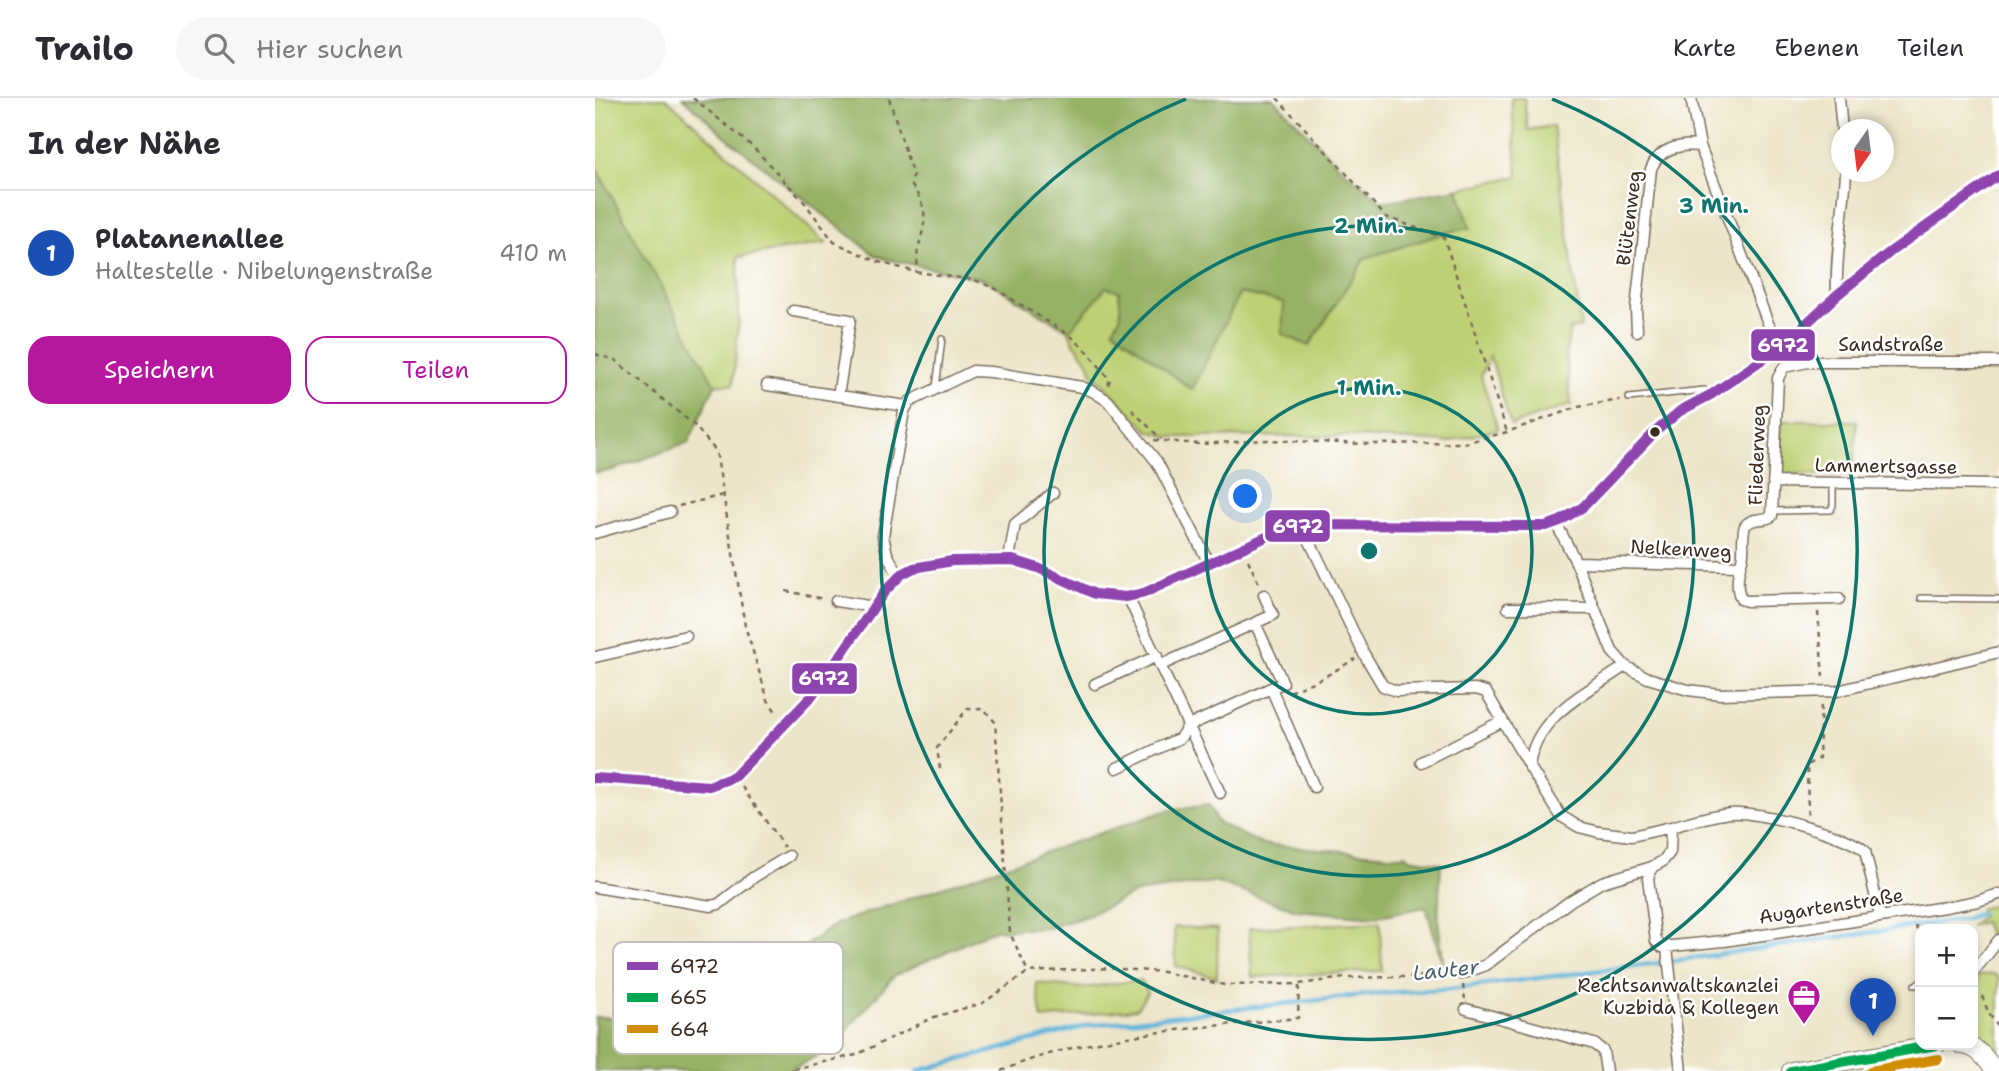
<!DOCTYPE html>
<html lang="de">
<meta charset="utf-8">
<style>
:root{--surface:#fff;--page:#f7f7f7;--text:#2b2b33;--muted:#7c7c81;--line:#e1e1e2;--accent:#b5179e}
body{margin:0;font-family:"Shantell Sans",sans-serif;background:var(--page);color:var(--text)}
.controls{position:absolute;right:21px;bottom:21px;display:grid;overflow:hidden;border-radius:14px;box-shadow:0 4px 10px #0003}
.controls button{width:63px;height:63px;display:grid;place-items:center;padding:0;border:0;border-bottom:2px solid var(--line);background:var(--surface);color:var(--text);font:35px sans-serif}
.compass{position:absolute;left:1236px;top:21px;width:63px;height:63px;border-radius:50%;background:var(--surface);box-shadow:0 4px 10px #0003;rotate:194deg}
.you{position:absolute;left:651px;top:399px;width:24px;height:24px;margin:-18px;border:5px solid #fff;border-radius:50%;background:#1a73e8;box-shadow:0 0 0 10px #1a73e833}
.badge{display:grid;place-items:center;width:46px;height:46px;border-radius:50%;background:var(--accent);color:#fff;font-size:23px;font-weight:700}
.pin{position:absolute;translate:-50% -58px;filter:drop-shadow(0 2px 4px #0008)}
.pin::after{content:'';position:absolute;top:37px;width:24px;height:21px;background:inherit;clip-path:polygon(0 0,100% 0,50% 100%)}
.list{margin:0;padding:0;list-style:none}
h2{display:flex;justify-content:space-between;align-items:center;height:91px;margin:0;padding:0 28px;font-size:30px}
h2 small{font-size:23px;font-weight:400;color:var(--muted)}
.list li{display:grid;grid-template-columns:46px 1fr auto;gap:21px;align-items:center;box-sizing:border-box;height:126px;padding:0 28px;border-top:2px solid var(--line)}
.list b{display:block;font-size:26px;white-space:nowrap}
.list p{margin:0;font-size:23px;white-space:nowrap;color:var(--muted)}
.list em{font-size:23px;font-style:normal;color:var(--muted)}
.actions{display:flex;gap:14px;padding:21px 28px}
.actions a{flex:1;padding:16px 0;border:2px solid var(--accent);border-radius:21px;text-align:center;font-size:24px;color:var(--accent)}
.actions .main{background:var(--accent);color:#fff}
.icon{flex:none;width:38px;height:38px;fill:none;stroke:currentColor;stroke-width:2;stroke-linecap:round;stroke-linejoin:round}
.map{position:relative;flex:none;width:1404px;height:973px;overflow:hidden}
header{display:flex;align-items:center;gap:42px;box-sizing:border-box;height:98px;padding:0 35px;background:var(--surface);border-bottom:2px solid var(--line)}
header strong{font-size:33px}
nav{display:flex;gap:38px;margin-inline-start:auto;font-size:24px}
.search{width:490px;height:63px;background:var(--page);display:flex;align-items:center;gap:18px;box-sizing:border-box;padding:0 24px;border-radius:38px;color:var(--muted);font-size:26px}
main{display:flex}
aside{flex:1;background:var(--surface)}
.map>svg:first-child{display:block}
.green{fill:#bdd073;stroke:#7c7d48;stroke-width:2}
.forest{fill:#96b265;stroke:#686e42;stroke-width:2}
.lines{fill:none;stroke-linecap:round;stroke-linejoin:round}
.stream{stroke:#5db3d9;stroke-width:4.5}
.lane-casing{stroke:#796b5a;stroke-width:8}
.street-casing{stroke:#796b5a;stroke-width:13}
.primary-casing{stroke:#796b5a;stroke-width:20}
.path{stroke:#796b5a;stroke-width:2.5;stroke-dasharray:5 5;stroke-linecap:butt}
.lane{stroke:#fff;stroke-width:5}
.street{stroke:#fff;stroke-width:10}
.primary{stroke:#fff;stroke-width:18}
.bus-1-casing{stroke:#fff;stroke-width:16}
.bus-2-casing{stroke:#fff;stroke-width:16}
.bus-3-casing{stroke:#fff;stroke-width:16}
.bus-1{stroke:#8e44ad;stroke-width:10}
.bus-2{stroke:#00a651;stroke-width:10}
.bus-3{stroke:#d18d06;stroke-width:10}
.ring{fill:none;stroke:#0f766e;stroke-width:3.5}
.bus-dot{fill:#3b2a1e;stroke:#fff;stroke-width:2.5}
.labels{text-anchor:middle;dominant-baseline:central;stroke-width:5;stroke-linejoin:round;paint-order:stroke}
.street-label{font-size:19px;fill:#3b2a1e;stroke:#fff}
.poi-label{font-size:19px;fill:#3b2a1e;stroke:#fff;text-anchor:end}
.water-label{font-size:21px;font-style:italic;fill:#496169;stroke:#fff}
.key{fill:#fff;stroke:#c4bfbc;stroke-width:2}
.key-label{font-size:19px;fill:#3b2a1e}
.centre{fill:#0f766e;stroke:#fff;stroke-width:3.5}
.ring-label{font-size:21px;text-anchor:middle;font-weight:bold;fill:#0f766e;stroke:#fff;stroke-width:5;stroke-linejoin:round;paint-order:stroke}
.line-badge{stroke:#fff;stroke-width:2.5}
.badge-label{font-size:19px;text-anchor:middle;font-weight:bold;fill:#fff}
</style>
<header>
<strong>Trailo</strong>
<div class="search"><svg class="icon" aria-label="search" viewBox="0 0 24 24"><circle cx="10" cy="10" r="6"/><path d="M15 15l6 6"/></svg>Hier suchen</div>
<nav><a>Karte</a><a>Ebenen</a><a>Teilen</a></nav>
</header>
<main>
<aside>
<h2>In der Nähe<small></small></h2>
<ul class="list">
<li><span class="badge" style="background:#1a4fb4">1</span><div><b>Platanenallee</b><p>Haltestelle · Nibelungenstraße</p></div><em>410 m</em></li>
</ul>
<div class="actions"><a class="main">Speichern</a><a>Teilen</a></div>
</aside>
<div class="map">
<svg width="1404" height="973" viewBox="0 0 1404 973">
<rect width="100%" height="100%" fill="#fff"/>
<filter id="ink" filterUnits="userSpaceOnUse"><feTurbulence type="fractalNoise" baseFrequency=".0143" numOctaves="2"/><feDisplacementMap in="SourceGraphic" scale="14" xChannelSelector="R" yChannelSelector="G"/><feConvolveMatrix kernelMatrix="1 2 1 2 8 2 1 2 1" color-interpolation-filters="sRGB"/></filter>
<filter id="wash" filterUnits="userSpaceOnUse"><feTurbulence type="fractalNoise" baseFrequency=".00686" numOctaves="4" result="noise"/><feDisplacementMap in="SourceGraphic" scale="28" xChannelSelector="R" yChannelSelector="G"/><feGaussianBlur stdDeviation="1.57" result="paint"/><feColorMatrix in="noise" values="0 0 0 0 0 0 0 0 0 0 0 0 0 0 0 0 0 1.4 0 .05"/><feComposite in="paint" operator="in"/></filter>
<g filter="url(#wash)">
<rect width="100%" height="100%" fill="#ede5c9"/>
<!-- green -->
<path class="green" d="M0 0H71L231 145 143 159 144 221 138 287 116 286 0 236Z
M916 0H929L933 32 958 28 986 229 975 231 971 255 976 307 916 327 895 258 886 278 903 331 852 344 744 338 575 339 554 333 496 274C494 256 478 251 474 233L511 188 524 193 526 217 645 195 690 204 714 248 770 160 857 133 875 130 863 91 923 78Z
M1186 323H1262L1258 377 1187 376 1183 372Z
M1404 805V827L1394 838 1389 824 1375 828 1387 818 1384 811Z
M785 824 787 873 657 879 654 830Z
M579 829 623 831 622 880 581 868Z
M1399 876 1404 880V961L1378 933V891L1384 877Z
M546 882 553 894 541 911 447 921 441 885 487 890Z"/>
<!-- forest -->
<path class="forest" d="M88 0H678L746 70 787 104 863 91 875 130 857 133 770 160 714 248 687 236 689 204 645 195 597 292 518 231 526 217 524 193 511 189 474 233 389 181 291 161 280 157 137 44Z
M0 68 120 287 93 345 18 372 0 375Z
M614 707 622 724 666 746 807 758 810 756 814 760 846 765 843 821 849 871 831 809 778 819 702 812 619 784 540 795 491 818 454 830 399 832 300 877 235 951 194 973H0V919L105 920 243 825 570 713Z"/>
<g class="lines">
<!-- stream -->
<path class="stream" d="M323 973 495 927 779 896 855 891 1064 865 1369 821 1386 815"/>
</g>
</g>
<g filter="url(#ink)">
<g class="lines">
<defs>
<path id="lane" d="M341 290 347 241
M1034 300 1109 292 1115 295
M1178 413 1236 412 1238 407V385
M1326 500 1404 501
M1320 887 1325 885"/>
<path id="street" d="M1096 0 1105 48 1183 251
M1244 0 1247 32
M1242 197C1240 156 1249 115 1251 74
M198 213 255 222 243 298
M1042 233 1041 211 1056 71C1064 50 1085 46 1105 48
M172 287 311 308
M1178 384 1404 387
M961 425 981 464 1017 553 1030 568 1053 580 1093 592 1125 596 1242 593 1404 554
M707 427 769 556 788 588 801 593 880 591 891 594 934 668
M0 435 75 414
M414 461 420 426 458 395
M981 464 1143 468
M304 478 292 456 288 438 309 313 314 304 378 273 396 274 487 289 499 294 513 303 562 364 614 465
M669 497 678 517 660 525 688 585 676 590 719 689
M533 499 625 695
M1244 501 1152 503 1146 501C1140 489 1143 474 1147 462 1150 451 1146 439 1150 428 1158 418 1168 424 1177 418L1183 280 1189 269 1213 264H1404
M241 503 279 509
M913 510 1000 511
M0 559 91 538
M566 567 660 525
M1030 568C990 596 941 617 934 668L966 718 984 729 1004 734 1037 738 1076 729 1075 754 1068 763 1057 769 1053 780 1061 843 1067 849 1129 843 1350 809 1383 803 1404 796
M500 586 562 558
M593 628 676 590
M826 664 907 623
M522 670 585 640 593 628
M0 680 93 688H114L139 679 218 597 290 493C299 483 307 474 319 470 339 462 408 458 427 464 472 478 499 511 549 495L691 430 707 427 951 428 965 423 988 409 1060 334 1085 313 1117 296 1187 248 1242 197 1295 154 1404 77
M1076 729C1095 724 1115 717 1135 715 1159 712 1252 736 1270 753L1285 818
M0 789 116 808 124 806 159 779 194 758
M1072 850 1086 973
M1378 874 1404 842
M867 876 891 867 975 803 1007 784 1057 769
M871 911 999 946 1008 953 1011 973"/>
<path id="primary" d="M1367 947C1383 948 1391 961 1400 973
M1196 973 1341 947"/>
</defs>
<!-- lane casing -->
<use href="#lane" class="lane-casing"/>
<!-- street casing -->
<use href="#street" class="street-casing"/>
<!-- primary casing -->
<use href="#primary" class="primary-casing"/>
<!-- path -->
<path class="path" d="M98 0 158 49 210 105 239 144 284 164 321 174 380 182 401 191 477 239 493 254 515 282 512 289
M294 0 318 78 317 88C335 113 330 123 323 152 321 159 324 166 321 174
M682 0 791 119 849 140 912 334
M0 256 20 262 99 327 121 353 150 528 173 602 183 617
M537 312 566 341
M559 342 604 346 673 342 772 346 869 345 912 334 983 309 1025 302
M84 408 128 397
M653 462 665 488
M191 493 229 501
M1223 514 1228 580
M695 594 729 579 760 561
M345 671 342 650 372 611H389L400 624 415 835 433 874
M147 689 189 749
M1213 716 1212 667 1224 660 1226 604
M1321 827 1322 834
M868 887 870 901
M1387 898 1394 916 1404 930
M198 971 261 957 339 919 388 905 433 874 514 870 568 874 629 887 704 886 750 880 857 878
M406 973C491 936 611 929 703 920L704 887"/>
<!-- lane -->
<use href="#lane" class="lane"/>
<!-- street -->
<use href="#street" class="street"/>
<!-- primary -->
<use href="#primary" class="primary"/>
<defs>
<path id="bus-1" d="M0 680 114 688 139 679 218 597 290 493 307 476 319 470 357 463 418 462 443 470 500 496 531 499 549 495 691 430 707 427 951 428 965 423 988 409 1060 334 1085 313 1117 296 1187 248 1242 197 1295 154 1404 77"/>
<path id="bus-2" d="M1196 973 1341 947"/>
<path id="bus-3" d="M1275 973 1343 961"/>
</defs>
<!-- bus-1 casing -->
<use href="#bus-1" class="bus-1-casing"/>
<!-- bus-2 casing -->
<use href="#bus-2" class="bus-2-casing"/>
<!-- bus-3 casing -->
<use href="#bus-3" class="bus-3-casing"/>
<!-- bus-1 -->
<use href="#bus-1" class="bus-1"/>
<!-- bus-2 -->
<use href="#bus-2" class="bus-2"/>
<!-- bus-3 -->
<use href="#bus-3" class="bus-3"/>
</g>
</g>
<!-- distance rings -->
<g class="ring">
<circle cx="774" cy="453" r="163"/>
<circle cx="774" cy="453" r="325"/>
<path d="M957 1A488 488 0 1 1 591 1"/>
</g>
<!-- icons -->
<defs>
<symbol id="office-pin" viewBox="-11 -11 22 30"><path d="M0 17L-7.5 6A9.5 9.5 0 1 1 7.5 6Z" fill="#b5179e" stroke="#fff"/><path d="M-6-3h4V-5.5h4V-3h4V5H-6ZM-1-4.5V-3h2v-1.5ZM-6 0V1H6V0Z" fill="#fff"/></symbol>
</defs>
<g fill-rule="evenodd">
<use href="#office-pin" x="1190" y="879" width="38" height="52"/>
</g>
<!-- markers -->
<circle class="bus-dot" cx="1060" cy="334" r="6"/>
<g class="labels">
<!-- street labels -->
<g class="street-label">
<text transform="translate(1034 120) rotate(-83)">Blütenweg</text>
<text x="1296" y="246">Sandstraße</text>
<text transform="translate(1162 357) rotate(-88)">Fliederweg</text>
<text transform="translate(1291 368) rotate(1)">Lammertsgasse</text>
<text transform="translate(1086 451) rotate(3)">Nelkenweg</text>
<text transform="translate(1236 808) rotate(-9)">Augartenstraße</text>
</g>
<!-- poi labels -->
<g class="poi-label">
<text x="1184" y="887">Rechtsanwaltskanzlei<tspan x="1184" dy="22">Kuzbida &amp; Kollegen</tspan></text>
</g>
<!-- water labels -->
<g class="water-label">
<text transform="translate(851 872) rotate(-6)">Lauter</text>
</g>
</g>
<!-- legend -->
<rect x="18" y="844" width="230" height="112" rx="10" class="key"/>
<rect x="32" y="864" width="31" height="8" fill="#8e44ad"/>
<rect x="32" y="895" width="31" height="9" fill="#00a651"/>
<rect x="32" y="927" width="31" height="8" fill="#d18d06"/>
<g class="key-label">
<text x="75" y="875">6972</text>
<text x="75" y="906">665</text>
<text x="75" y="938">664</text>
</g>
<circle cx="774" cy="453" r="10" class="centre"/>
<g class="ring-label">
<text x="1119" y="115">3 Min.</text>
<text x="774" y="135">2 Min.</text>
<text x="774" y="297">1 Min.</text>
</g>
<g class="line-badge">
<rect x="1155" y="230" width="66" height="34" rx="7" fill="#8e44ad"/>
<rect x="669" y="411" width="67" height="34" rx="7" fill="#8e44ad"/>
<rect x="196" y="564" width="67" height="33" rx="7" fill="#8e44ad"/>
</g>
<g class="badge-label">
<text x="1188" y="254">6972</text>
<text x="703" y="435">6972</text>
<text x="229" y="587">6972</text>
</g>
</svg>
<div class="controls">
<button>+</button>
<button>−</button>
</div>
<svg class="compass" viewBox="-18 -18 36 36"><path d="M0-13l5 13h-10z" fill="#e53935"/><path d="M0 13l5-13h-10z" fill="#7c7c81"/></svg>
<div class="you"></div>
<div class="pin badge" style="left:1278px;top:938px;background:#1a4fb4">1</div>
</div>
</main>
